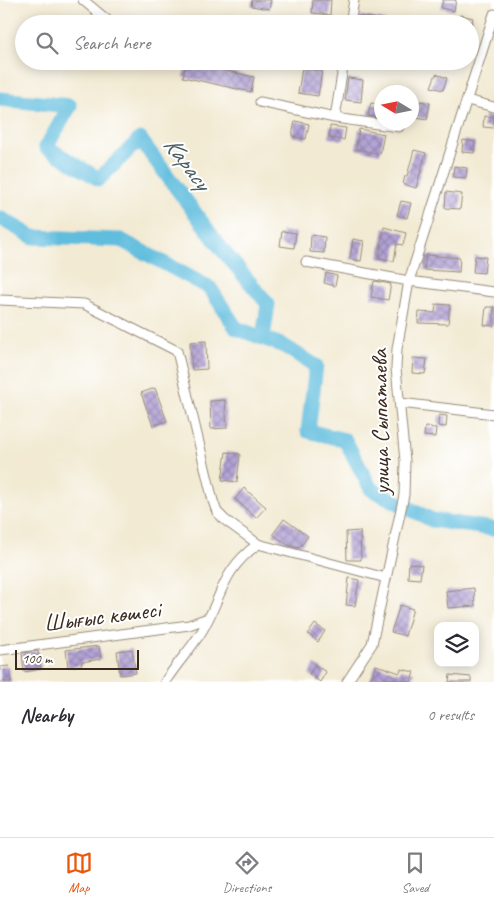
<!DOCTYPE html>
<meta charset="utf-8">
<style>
:root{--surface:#fff;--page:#f2f2f3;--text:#2b2b33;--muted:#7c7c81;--line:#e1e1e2;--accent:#ea580c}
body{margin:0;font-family:Caveat,sans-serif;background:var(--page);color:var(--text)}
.controls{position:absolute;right:15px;bottom:15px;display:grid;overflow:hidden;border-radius:10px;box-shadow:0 2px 12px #0003}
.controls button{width:45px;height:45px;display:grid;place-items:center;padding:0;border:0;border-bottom:1px solid var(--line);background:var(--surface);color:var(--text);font:25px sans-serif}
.compass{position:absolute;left:374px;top:85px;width:45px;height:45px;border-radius:50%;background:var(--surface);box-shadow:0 2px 12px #0003;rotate:280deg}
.scale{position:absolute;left:15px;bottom:12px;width:124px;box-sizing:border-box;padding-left:5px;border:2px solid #3b2a1e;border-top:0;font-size:14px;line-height:18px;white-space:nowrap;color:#3b2a1e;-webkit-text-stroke:4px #fff;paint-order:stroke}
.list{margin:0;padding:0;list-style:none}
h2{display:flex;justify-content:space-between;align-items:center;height:65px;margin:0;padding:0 20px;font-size:21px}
h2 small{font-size:16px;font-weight:400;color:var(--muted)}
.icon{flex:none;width:28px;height:28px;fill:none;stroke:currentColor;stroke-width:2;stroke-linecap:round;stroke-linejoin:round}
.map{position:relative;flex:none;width:494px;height:682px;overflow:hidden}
.search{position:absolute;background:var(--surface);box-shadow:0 2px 12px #0003;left:15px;right:15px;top:15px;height:55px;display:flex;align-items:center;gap:12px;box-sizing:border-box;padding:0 18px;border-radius:28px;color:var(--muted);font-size:19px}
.sheet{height:155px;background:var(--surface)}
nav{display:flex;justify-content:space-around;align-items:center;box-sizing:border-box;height:70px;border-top:1px solid var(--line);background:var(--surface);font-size:14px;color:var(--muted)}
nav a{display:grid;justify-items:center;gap:2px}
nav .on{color:var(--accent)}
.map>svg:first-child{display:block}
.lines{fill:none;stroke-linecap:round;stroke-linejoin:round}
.river{stroke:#60bdde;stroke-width:15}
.building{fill:url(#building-cross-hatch)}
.minor-casing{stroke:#968a78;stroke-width:11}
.minor{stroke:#fff;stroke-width:9}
.labels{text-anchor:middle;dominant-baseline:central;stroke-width:4;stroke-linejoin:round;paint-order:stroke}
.street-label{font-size:24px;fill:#3b2a1e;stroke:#fff}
.water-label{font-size:25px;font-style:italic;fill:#485d61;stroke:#fff}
</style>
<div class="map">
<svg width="494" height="682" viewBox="0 0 494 682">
<defs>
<pattern id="building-cross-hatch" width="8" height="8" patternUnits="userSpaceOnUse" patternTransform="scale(1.25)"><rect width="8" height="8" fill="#b1a1d5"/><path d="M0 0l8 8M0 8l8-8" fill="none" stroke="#9183ac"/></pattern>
</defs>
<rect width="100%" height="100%" fill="#fff"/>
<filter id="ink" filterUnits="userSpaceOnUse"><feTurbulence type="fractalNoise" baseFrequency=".02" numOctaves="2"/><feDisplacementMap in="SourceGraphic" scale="10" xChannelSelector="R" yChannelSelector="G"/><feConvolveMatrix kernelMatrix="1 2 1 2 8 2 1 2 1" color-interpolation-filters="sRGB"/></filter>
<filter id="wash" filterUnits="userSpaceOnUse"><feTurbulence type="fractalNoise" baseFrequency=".0096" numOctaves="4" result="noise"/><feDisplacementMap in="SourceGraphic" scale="20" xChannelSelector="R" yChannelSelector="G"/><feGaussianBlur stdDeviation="1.12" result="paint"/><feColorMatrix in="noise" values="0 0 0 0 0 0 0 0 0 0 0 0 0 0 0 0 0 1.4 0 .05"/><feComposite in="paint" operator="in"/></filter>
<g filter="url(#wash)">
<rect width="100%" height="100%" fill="#f2ead3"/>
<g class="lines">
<!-- river -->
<path class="river" d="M0 99 70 106 46 147 99 179 140 139 224 252 268 304 263 338
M0 218 33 237 121 240 210 288 236 328 284 346 316 366 308 431 345 440 371 489 432 520 494 529"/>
</g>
<g id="blocks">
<!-- building -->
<path class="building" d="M252 0H271L269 9 251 6Z
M313 0H331L330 15 312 13Z
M443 0H456L454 11 441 8Z
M460 15 473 18 472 24H458Z
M360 16 385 20V24H358Z
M186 62 254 77 251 92 183 77Z
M302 68 322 71 318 96 298 93Z
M436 74 447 78 443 90 431 87Z
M348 78 363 80 361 102 345 100Z
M420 101 430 103 427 119 416 117Z
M371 103 382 105 381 118 368 116Z
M484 116 494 117V128L483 127Z
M295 121 309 124 306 139 292 136Z
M330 126 346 128 344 140 329 138Z
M359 129 384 134 380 154 356 149Z
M463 140 475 142 474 153 462 152Z
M414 150 426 153 416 188 403 184 405 176H407Z
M454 166 467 168 466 178 453 177Z
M446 192 462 194 460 209 445 208Z
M401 201 411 203 407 218 397 215Z
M384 227 406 233 403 245 397 244 394 261 379 258Z
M282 231 296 233 294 248 280 246Z
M311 235 325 237 324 253 310 252Z
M353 239 364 241 361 261 350 259Z
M426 255 460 258 459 272 424 270Z
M475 256 486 257 484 273 473 272Z
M326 273 337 276 335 286 324 283Z
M374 281 391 284 388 300 371 297Z
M436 304 450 305 448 324 418 323 419 312 435 313Z
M486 307H494V326L484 325Z
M206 341 207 369 192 370 190 342Z
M413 358 427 359 425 374 412 373Z
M155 388 167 421 153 426 141 393Z
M225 400 227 428 211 429 210 401Z
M439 415 447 416 446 427 438 426Z
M425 427 436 428 435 437 424 436Z
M226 452 240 454 237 482 222 480Z
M244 488 266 507 256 518 235 499Z
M284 519 308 536 299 548 288 545 273 534Z
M360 531 361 560H347L346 532Z
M409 563 422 565 420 579 408 578Z
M349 578 359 580 355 606 346 605Z
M474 588 475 606 448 608 446 591Z
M400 605 413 609 405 636 391 632Z
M315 624 325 631 318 642 308 634Z
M99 646 101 659 81 662 82 665 68 667 66 650Z
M132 649 136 673 120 675 117 651Z
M38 651 41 669 24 672 22 653Z
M315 665 326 672 320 682 309 674Z
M376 665 400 673 401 669 414 672 411 682 387 678 385 682 370 680Z
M9 666 11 682H0V667Z
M450 675 471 677V682H449Z"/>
</g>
</g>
<g filter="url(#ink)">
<use href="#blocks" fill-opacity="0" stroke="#968a78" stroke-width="1"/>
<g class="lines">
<defs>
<path id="minor" d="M83 0 112 24
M350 24 354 0
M467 100 494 107
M260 102 335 118 399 127
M335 118 344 61
M306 262 409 281 494 292
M0 300 84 304 177 351 213 501 217 512 225 520 258 544 386 578
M400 403 494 414
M0 650 189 625 208 618
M165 682C176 664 191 649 202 631 223 595 221 571 258 544
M347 682 372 644 404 495 405 461 396 368 397 349 409 281 494 14"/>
</defs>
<!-- minor casing -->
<use href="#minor" class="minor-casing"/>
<!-- minor -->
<use href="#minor" class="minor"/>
</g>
</g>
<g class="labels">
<!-- street labels -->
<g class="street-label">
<text transform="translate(380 422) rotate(-91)">улица Сыпатаева</text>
<text transform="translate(102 616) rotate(-7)">Шығыс көшесі</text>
</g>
<!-- water labels -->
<g class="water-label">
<text transform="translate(187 163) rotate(53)">Карасу</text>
</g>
</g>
</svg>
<div class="controls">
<button><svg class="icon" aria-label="layers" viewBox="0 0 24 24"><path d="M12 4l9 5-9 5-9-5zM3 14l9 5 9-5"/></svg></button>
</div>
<svg class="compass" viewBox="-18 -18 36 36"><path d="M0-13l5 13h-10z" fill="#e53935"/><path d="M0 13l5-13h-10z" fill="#7c7c81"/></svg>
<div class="scale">100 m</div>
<div class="search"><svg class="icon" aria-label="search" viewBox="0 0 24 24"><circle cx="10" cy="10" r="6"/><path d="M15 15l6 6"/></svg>Search here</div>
</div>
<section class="sheet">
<h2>Nearby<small>0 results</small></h2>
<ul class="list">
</ul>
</section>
<nav>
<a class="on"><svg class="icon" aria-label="map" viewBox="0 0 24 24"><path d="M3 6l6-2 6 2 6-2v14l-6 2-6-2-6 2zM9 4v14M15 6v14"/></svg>Map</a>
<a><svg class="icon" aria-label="directions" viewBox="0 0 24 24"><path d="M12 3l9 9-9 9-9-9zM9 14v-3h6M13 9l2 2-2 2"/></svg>Directions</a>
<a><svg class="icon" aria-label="saved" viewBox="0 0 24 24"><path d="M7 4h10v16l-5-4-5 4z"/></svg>Saved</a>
</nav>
